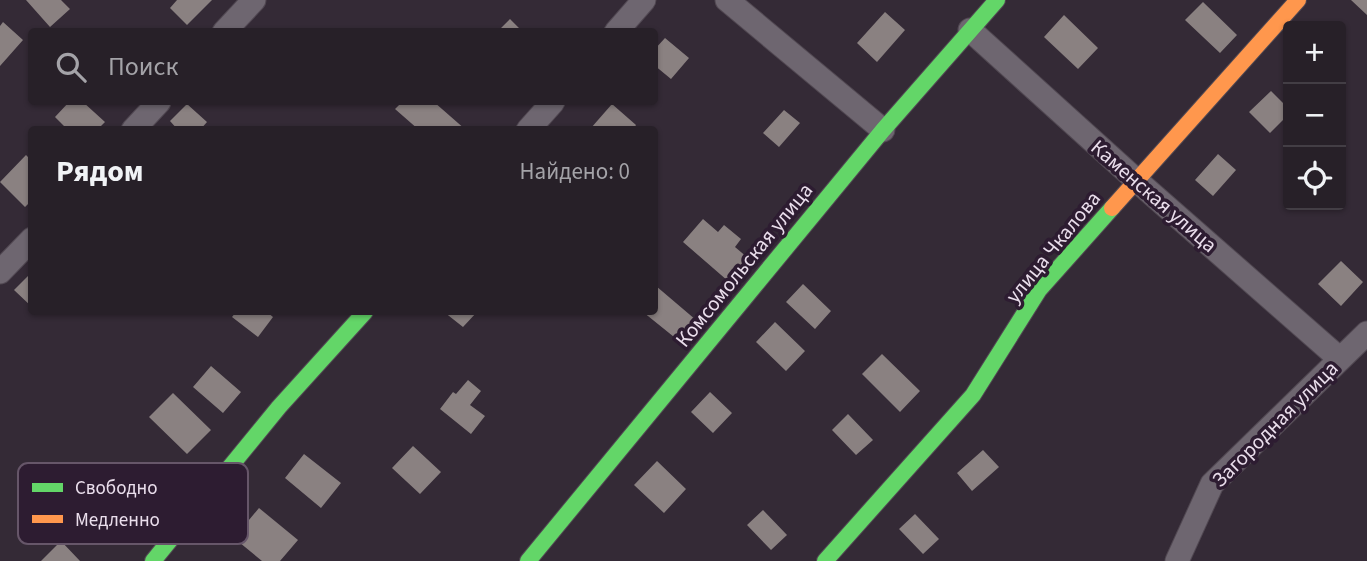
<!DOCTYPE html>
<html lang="ru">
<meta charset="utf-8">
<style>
:root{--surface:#272028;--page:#332d34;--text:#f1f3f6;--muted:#a4a3a8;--line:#433e45}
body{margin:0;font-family:"Source Sans 3",sans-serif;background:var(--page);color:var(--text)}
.controls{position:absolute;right:21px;top:21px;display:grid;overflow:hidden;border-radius:7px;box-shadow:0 2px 5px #0004}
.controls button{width:63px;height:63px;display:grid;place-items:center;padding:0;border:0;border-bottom:2px solid var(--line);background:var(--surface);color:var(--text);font:35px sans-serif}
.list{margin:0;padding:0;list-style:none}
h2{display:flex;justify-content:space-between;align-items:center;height:91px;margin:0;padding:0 28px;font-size:30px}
h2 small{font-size:23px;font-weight:400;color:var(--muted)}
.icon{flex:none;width:38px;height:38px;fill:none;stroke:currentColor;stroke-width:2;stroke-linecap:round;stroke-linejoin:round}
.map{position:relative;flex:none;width:1367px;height:561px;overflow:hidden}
.search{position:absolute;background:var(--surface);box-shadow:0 2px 5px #0004;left:28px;top:28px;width:630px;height:77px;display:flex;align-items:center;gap:18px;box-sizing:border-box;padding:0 24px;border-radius:7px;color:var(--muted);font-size:26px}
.panel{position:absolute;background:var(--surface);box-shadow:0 2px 5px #0004;left:28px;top:126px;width:630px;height:189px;border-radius:7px}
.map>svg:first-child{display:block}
.building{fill:#8a8181}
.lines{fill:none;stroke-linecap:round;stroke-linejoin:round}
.street-casing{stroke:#514852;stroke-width:25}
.fast-casing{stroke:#514852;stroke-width:18}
.slow-casing{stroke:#514852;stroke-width:18}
.street{stroke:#6e6670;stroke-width:23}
.fast{stroke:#63d668;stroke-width:16}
.slow{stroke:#ff974d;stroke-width:16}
.labels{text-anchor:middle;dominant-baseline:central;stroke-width:7;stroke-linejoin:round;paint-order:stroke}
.street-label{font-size:21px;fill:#eadeec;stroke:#2d1c31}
.key{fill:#2d1c31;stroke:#665669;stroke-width:2}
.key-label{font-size:19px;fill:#eadeec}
</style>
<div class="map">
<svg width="1367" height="561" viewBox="0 0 1367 561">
<rect width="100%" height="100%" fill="#342a36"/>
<!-- building -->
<path class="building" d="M26 0H61L70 9 50 27Z
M177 0H212L187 25 170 8Z
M1351 0H1367V15Z
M1203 2 1237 35 1220 53 1185 20Z
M885 12 905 30 877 62 857 43Z
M1064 15 1098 48 1078 69 1044 37Z
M510 19 523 32H497Z
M3 22 23 40 0 66V26Z
M665 38 689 58 671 79 654 65V50Z
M1271 91 1288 108V115L1270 133 1249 112Z
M69 102H83L105 122 97 130H68L55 117Z
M402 102H434L466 130H419L395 109Z
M187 104 207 122 200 130H178L170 121Z
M612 104 636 125 633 130 591 128Z
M784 110 800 123 779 147 763 133Z
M1218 154 1236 170 1213 196 1195 180Z
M26 155 32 161V200L25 207 0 182Z
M703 219 718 232 724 225 741 239 735 247 748 258 728 281 683 242Z
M1341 261 1363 282 1341 306 1318 284Z
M30 274 32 276V307L14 290Z
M803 284 831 311 815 329 786 302Z
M656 286 696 320 679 341 643 312H654Z
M236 312H267L273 317 258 337 232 317Z
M444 312H477L463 327Z
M775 322 805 351 786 371 756 342Z
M882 354 920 391 900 412 862 374Z
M211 366 241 392 223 413 193 387Z
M468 380 481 391 470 405 485 416 471 434 440 409 453 392 456 394Z
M710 392 732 413 713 433 691 412Z
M173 393 211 430 187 454 149 417Z
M848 414 873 440 856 455 832 430Z
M413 446 441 472 420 494 392 468Z
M983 450 999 467 972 491 957 473Z
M304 454 341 483 321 508 285 478Z
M657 461 686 489 664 513 634 485Z
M259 508 298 540 280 561H262L234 538Z
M763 510 787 535 771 550 747 525Z
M915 514 939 539 923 554 899 529Z
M61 541 80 561H41Z"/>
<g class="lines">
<defs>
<path id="street" d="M727 0 883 130
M970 30 1136 180 1340 359
M224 32 254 0
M616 32 644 0
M133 130 159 102
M528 130 553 102
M0 272 32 239
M1177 561 1212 484 1367 333"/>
<path id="fast" d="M153 561 279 407 365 312
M528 561 883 130 997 0
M825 561 973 395 1039 290 1112 208"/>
<path id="slow" d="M1112 208 1298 0"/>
</defs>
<!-- street casing -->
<use href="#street" class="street-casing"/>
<!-- fast casing -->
<use href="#fast" class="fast-casing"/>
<!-- slow casing -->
<use href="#slow" class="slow-casing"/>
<!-- street -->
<use href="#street" class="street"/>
<!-- fast -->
<use href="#fast" class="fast"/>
<!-- slow -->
<use href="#slow" class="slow"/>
</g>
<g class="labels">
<!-- street labels -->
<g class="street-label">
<text transform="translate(1154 196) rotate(41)">Каменская улица</text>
<text transform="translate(1053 247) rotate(-51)">улица Чкалова</text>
<text transform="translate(744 265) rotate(-51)">Комсомольская улица</text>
<text transform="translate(1275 424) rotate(-45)">Загородная улица</text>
</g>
</g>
<!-- legend -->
<rect x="18" y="463" width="230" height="81" rx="10" class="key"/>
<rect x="32" y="483" width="31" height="9" fill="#63d668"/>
<rect x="32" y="515" width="31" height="8" fill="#ff974d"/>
<g class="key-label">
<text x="75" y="494">Свободно</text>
<text x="75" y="526">Медленно</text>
</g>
</svg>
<div class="controls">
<button>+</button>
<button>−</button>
<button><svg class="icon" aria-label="locate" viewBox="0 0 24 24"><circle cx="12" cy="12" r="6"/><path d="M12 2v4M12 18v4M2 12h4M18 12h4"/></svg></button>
</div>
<div class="search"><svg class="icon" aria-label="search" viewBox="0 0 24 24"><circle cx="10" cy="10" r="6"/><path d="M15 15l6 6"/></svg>Поиск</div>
<section class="panel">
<h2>Рядом<small>Найдено: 0</small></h2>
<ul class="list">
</ul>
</section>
</div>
